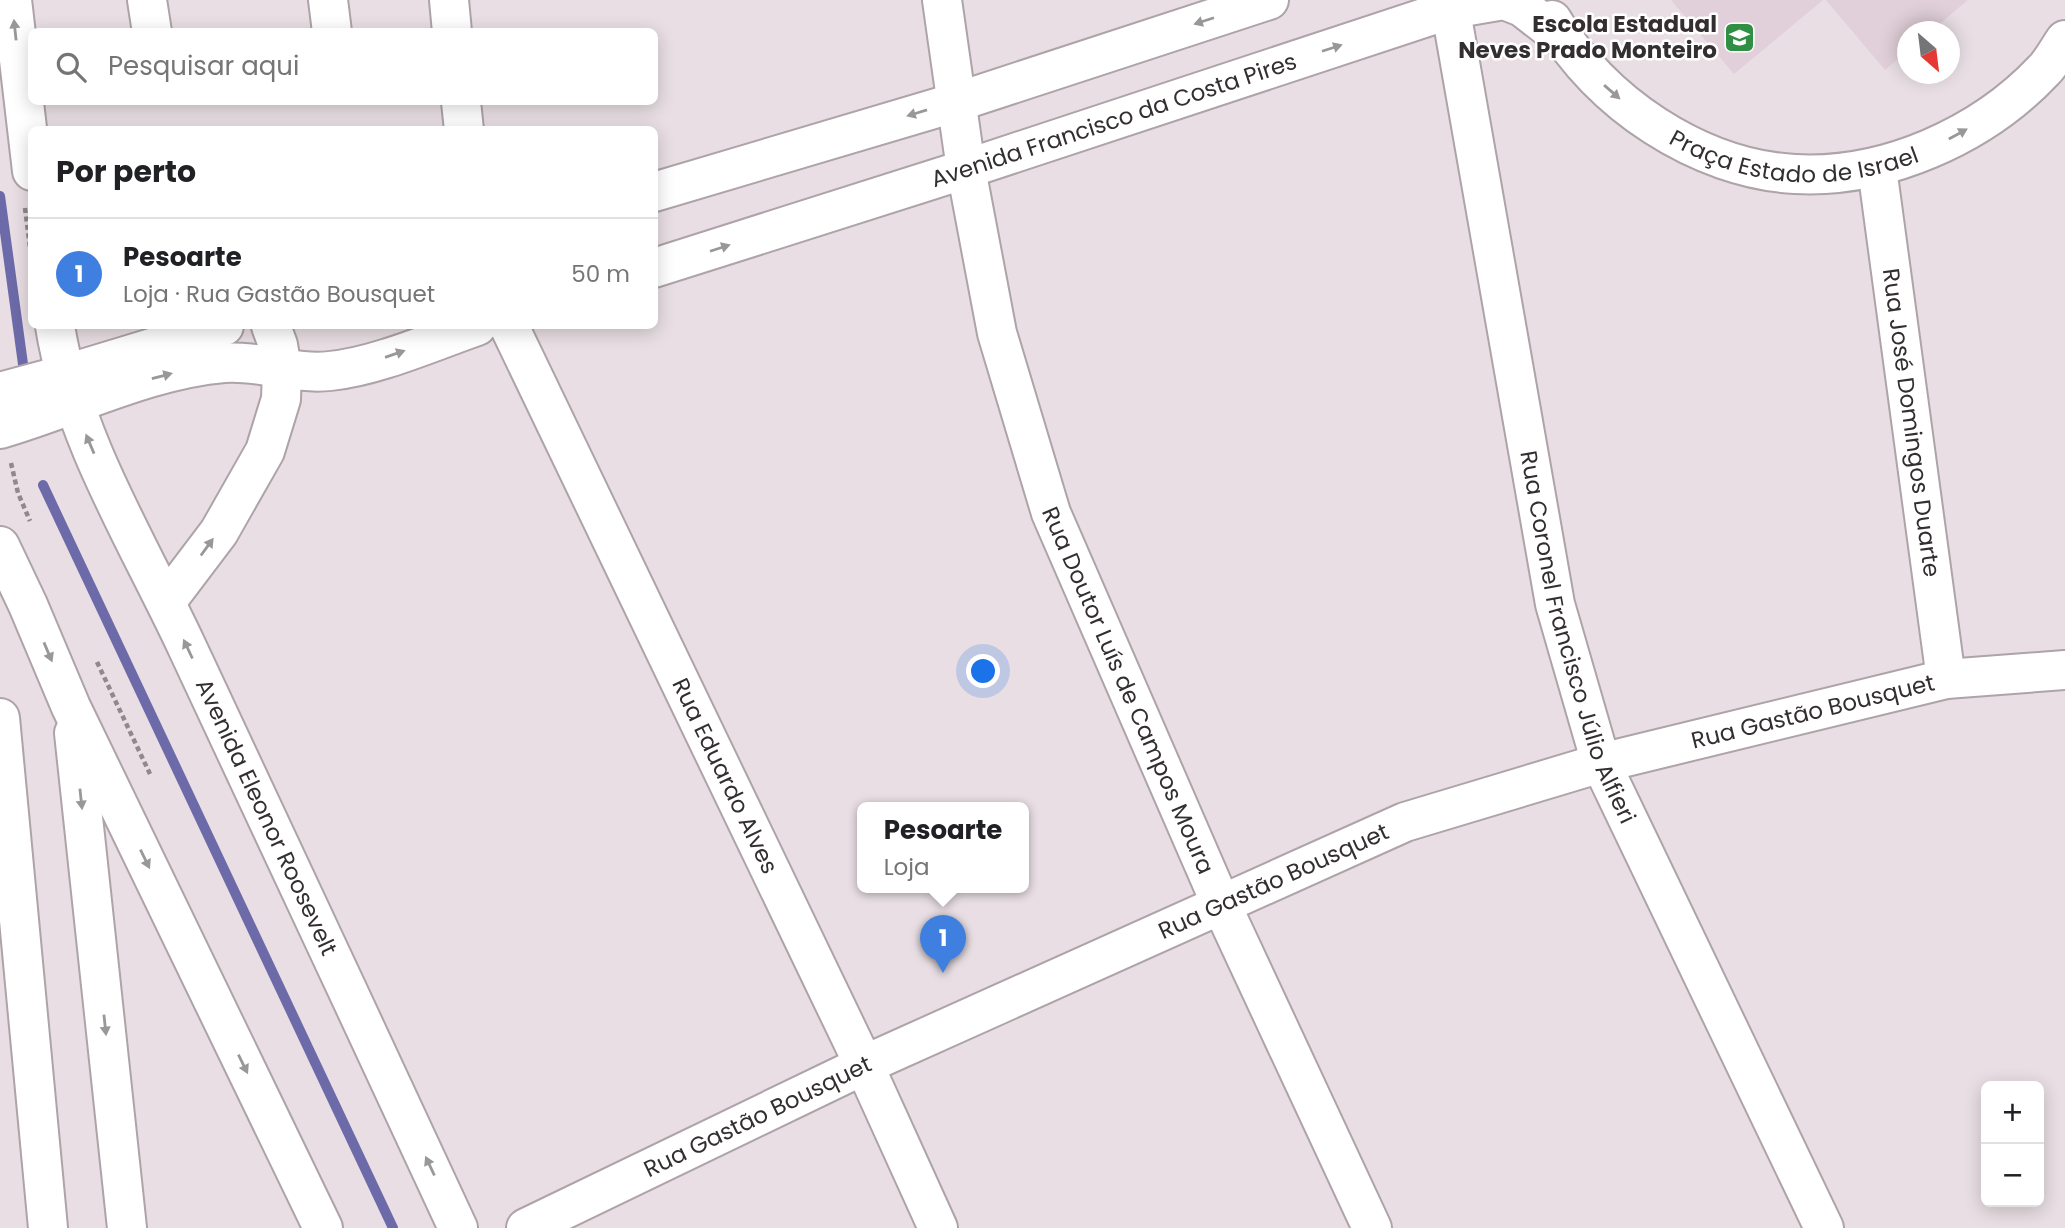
<!DOCTYPE html>
<html lang="pt">
<meta charset="utf-8">
<style>
:root{--surface:#fff;--page:#f2f2f2;--text:#202124;--muted:#757577;--line:#e0e0e0;--accent:#2f9044}
body{margin:0;font-family:Poppins,sans-serif;background:var(--page);color:var(--text)}
.controls{position:absolute;right:21px;bottom:21px;display:grid;overflow:hidden;border-radius:10px;box-shadow:0 4px 18px #0003}
.controls button{width:63px;height:63px;display:grid;place-items:center;padding:0;border:0;border-bottom:2px solid var(--line);background:var(--surface);color:var(--text);font:35px sans-serif}
.compass{position:absolute;left:1897px;top:21px;width:63px;height:63px;border-radius:50%;background:var(--surface);box-shadow:0 4px 18px #0003;rotate:152deg}
.you{position:absolute;left:984px;top:672px;width:24px;height:24px;margin:-18px;border:5px solid #fff;border-radius:50%;background:#1a73e8;box-shadow:0 0 0 10px #1a73e833}
.badge{display:grid;place-items:center;width:46px;height:46px;border-radius:50%;background:var(--accent);color:#fff;font-size:23px;font-weight:700}
.pin{position:absolute;translate:-50% -58px;filter:drop-shadow(0 2px 4px #0008)}
.pin::after{content:'';position:absolute;top:37px;width:24px;height:21px;background:inherit;clip-path:polygon(0 0,100% 0,50% 100%)}
.popup{position:absolute;left:857px;top:802px;width:172px;height:91px;box-sizing:border-box;display:grid;place-content:center;border-radius:10px;background:var(--surface);filter:drop-shadow(0 2px 5px #0005);font-size:23px;white-space:nowrap;color:var(--muted)}
.popup b{font-size:26px;color:var(--text)}
.popup::after{content:'';position:absolute;left:50%;top:100%;margin-left:-14px;border:14px solid transparent;border-top-color:var(--surface)}
.list{margin:0;padding:0;list-style:none}
h2{display:flex;justify-content:space-between;align-items:center;height:91px;margin:0;padding:0 28px;font-size:30px}
h2 small{font-size:23px;font-weight:400;color:var(--muted)}
.list li{display:grid;grid-template-columns:46px 1fr auto;gap:21px;align-items:center;box-sizing:border-box;height:112px;padding:0 28px;border-top:2px solid var(--line)}
.list b{display:block;font-size:26px;white-space:nowrap}
.list p{margin:0;font-size:23px;white-space:nowrap;color:var(--muted)}
.list em{font-size:23px;font-style:normal;color:var(--muted)}
.icon{flex:none;width:38px;height:38px;fill:none;stroke:currentColor;stroke-width:2;stroke-linecap:round;stroke-linejoin:round}
.map{position:relative;flex:none;width:2065px;height:1228px;overflow:hidden}
.search{position:absolute;background:var(--surface);box-shadow:0 4px 18px #0003;left:28px;top:28px;width:630px;height:77px;display:flex;align-items:center;gap:18px;box-sizing:border-box;padding:0 24px;border-radius:10px;color:var(--muted);font-size:26px}
.panel{position:absolute;background:var(--surface);box-shadow:0 4px 18px #0003;left:28px;top:126px;width:630px;height:203px;border-radius:10px}
.map>svg:first-child{display:block}
.built{fill:#e1d0d9}
.lines{fill:none;stroke-linecap:round;stroke-linejoin:round}
.stream{stroke:#6d6aa9;stroke-width:10}
.minor-casing{stroke:#ada3a8;stroke-width:42}
.path{stroke:#8f888c;stroke-width:4.5;stroke-dasharray:5 3.5;stroke-linecap:butt}
.minor{stroke:#fff;stroke-width:38}
.oneway{fill:#999798}
.labels{text-anchor:middle;dominant-baseline:central;stroke-width:5;stroke-linejoin:round;paint-order:stroke}
.poi-label{font-size:23px;font-weight:bold;fill:#332f31;stroke:#fff;text-anchor:end}
.street-label{font-size:23px;fill:#332f31;stroke:#fff}
</style>
<div class="map">
<svg width="2065" height="1228" viewBox="0 0 2065 1228">
<rect width="100%" height="100%" fill="#e8dee3"/>
<!-- built -->
<path class="built" d="M1671 0H1823L1734 74Z
M1826 0H1968L1931 31 1908 32 1907 51 1885 70Z"/>
<g class="lines">
<!-- stream -->
<path class="stream" d="M0 196 23 364
M43 485 393 1228"/>
<defs>
<g id="minor">
<path d="M12 0 32 171"/>
<path d="M147 0 152 32"/>
<path d="M328 0 332 32"/>
<path d="M449 0 452 32"/>
<path id="s1" d="M942 0 966 169 997 333 1051 513 1221 904 1372 1228"/>
<path id="s2" d="M1449 0 1555 604 1601 763 1824 1228"/>
<path id="s3" d="M1552 20C1599 102 1699 169 1795 174 1885 179 1982 136 2044 70 2052 62 2058 50 2065 40"/>
<path d="M461 102 464 130"/>
<path id="s4" d="M1877 168 1946 679"/>
<path d="M654 192 957 102 1269 0"/>
<path id="s5" d="M654 268 966 169 1451 9 1504 0 1522 7 1566 41"/>
<path id="s6" d="M55 326C73 439 139 544 187 647 278 841 368 1034 458 1228"/>
<path id="s7" d="M509 326 864 1065 938 1228"/>
<path d="M0 392 66 374 224 326"/>
<path d="M0 429C73 408 149 369 224 363 260 360 294 375 330 371 375 367 434 341 477 326"/>
<path d="M0 546 28 605 71 707 323 1228"/>
<path d="M166 602 219 532 265 451 281 399 282 369 278 345 271 326"/>
<path d="M0 718 48 1228"/>
<path d="M74 733 127 1228"/>
<path id="s8" d="M526 1228 864 1065 1405 822 1601 763 1946 679 2065 670"/>
</g>
</defs>
<!-- minor casing -->
<use href="#minor" class="minor-casing"/>
<!-- path -->
<path class="path" d="M25 208 32 263
M11 463 18 493 30 521
M97 662 150 774"/>
<!-- minor -->
<use href="#minor" class="minor"/>
</g>
<!-- one-way arrows -->
<defs><path id="oneway-solid" d="M-6-.8H1V-3.2L6.5 0L1 3.2V.8H-6Z" transform="scale(1.75)"/></defs>
<g class="oneway">
<use href="#oneway-solid" transform="translate(1204 21) rotate(162)"/>
<use href="#oneway-solid" transform="translate(15 30) rotate(-96)"/>
<use href="#oneway-solid" transform="translate(1332 48) rotate(-18)"/>
<use href="#oneway-solid" transform="translate(1612 92) rotate(41)"/>
<use href="#oneway-solid" transform="translate(917 113) rotate(163)"/>
<use href="#oneway-solid" transform="translate(1958 134) rotate(-29)"/>
<use href="#oneway-solid" transform="translate(720 248) rotate(-18)"/>
<use href="#oneway-solid" transform="translate(395 354) rotate(-19)"/>
<use href="#oneway-solid" transform="translate(162 376) rotate(-15)"/>
<use href="#oneway-solid" transform="translate(90 444) rotate(-113)"/>
<use href="#oneway-solid" transform="translate(207 547) rotate(-54)"/>
<use href="#oneway-solid" transform="translate(188 649) rotate(-115)"/>
<use href="#oneway-solid" transform="translate(48 652) rotate(67)"/>
<use href="#oneway-solid" transform="translate(81 799) rotate(84)"/>
<use href="#oneway-solid" transform="translate(145 859) rotate(64)"/>
<use href="#oneway-solid" transform="translate(105 1025) rotate(84)"/>
<use href="#oneway-solid" transform="translate(243 1064) rotate(64)"/>
<use href="#oneway-solid" transform="translate(430 1166) rotate(-115)"/>
</g>
<!-- icons -->
<defs>
<symbol id="school-square" viewBox="-11 -11 22 22"><rect x="-9" y="-9" width="18" height="18" rx="4" fill="#2f9044" stroke="#fff"/><path d="M0-5L7-2L0 1L-7-2ZM-4 1L0 2.5L4 1V4Q0 6-4 4Z" fill="#fff"/></symbol>
</defs>
<g fill-rule="evenodd">
<use href="#school-square" x="1722" y="20" width="35" height="35"/>
</g>
<g class="labels">
<!-- poi labels -->
<g class="poi-label">
<text x="1717" y="24">Escola Estadual<tspan x="1717" dy="26">Neves Prado Monteiro</tspan></text>
</g>
<!-- street labels -->
<g class="street-label">
<text stroke="none"><textPath href="#s5" startOffset="483">Avenida Francisco da Costa Pires</textPath></text>
<text stroke="none"><textPath href="#s3" startOffset="296">Praça Estado de Israel</textPath></text>
<text stroke="none"><textPath href="#s4" startOffset="257">Rua José Domingos Duarte</textPath></text>
<text stroke="none"><textPath href="#s2" startOffset="651">Rua Coronel Francisco Júlio Alfieri</textPath></text>
<text stroke="none"><textPath href="#s1" startOffset="719">Rua Doutor Luís de Campos Moura</textPath></text>
<text stroke="none"><textPath href="#s8" startOffset="1391">Rua Gastão Bousquet</textPath></text>
<text stroke="none"><textPath href="#s7" startOffset="499">Rua Eduardo Alves</textPath></text>
<text stroke="none"><textPath href="#s6" startOffset="536">Avenida Eleonor Roosevelt</textPath></text>
<text stroke="none"><textPath href="#s8" startOffset="824">Rua Gastão Bousquet</textPath></text>
<text stroke="none"><textPath href="#s8" startOffset="257">Rua Gastão Bousquet</textPath></text>
</g>
</g>
</svg>
<div class="controls">
<button>+</button>
<button>−</button>
</div>
<svg class="compass" viewBox="-18 -18 36 36"><path d="M0-13l5 13h-10z" fill="#e53935"/><path d="M0 13l5-13h-10z" fill="#757577"/></svg>
<div class="you"></div>
<div class="pin badge" style="left:943px;top:973px;background:#3f7fe0">1</div>
<div class="popup"><b>Pesoarte</b>Loja</div>
<div class="search"><svg class="icon" aria-label="search" viewBox="0 0 24 24"><circle cx="10" cy="10" r="6"/><path d="M15 15l6 6"/></svg>Pesquisar aqui</div>
<section class="panel">
<h2>Por perto<small></small></h2>
<ul class="list">
<li><span class="badge" style="background:#3f7fe0">1</span><div><b>Pesoarte</b><p>Loja · Rua Gastão Bousquet</p></div><em>50 m</em></li>
</ul>
</section>
</div>
